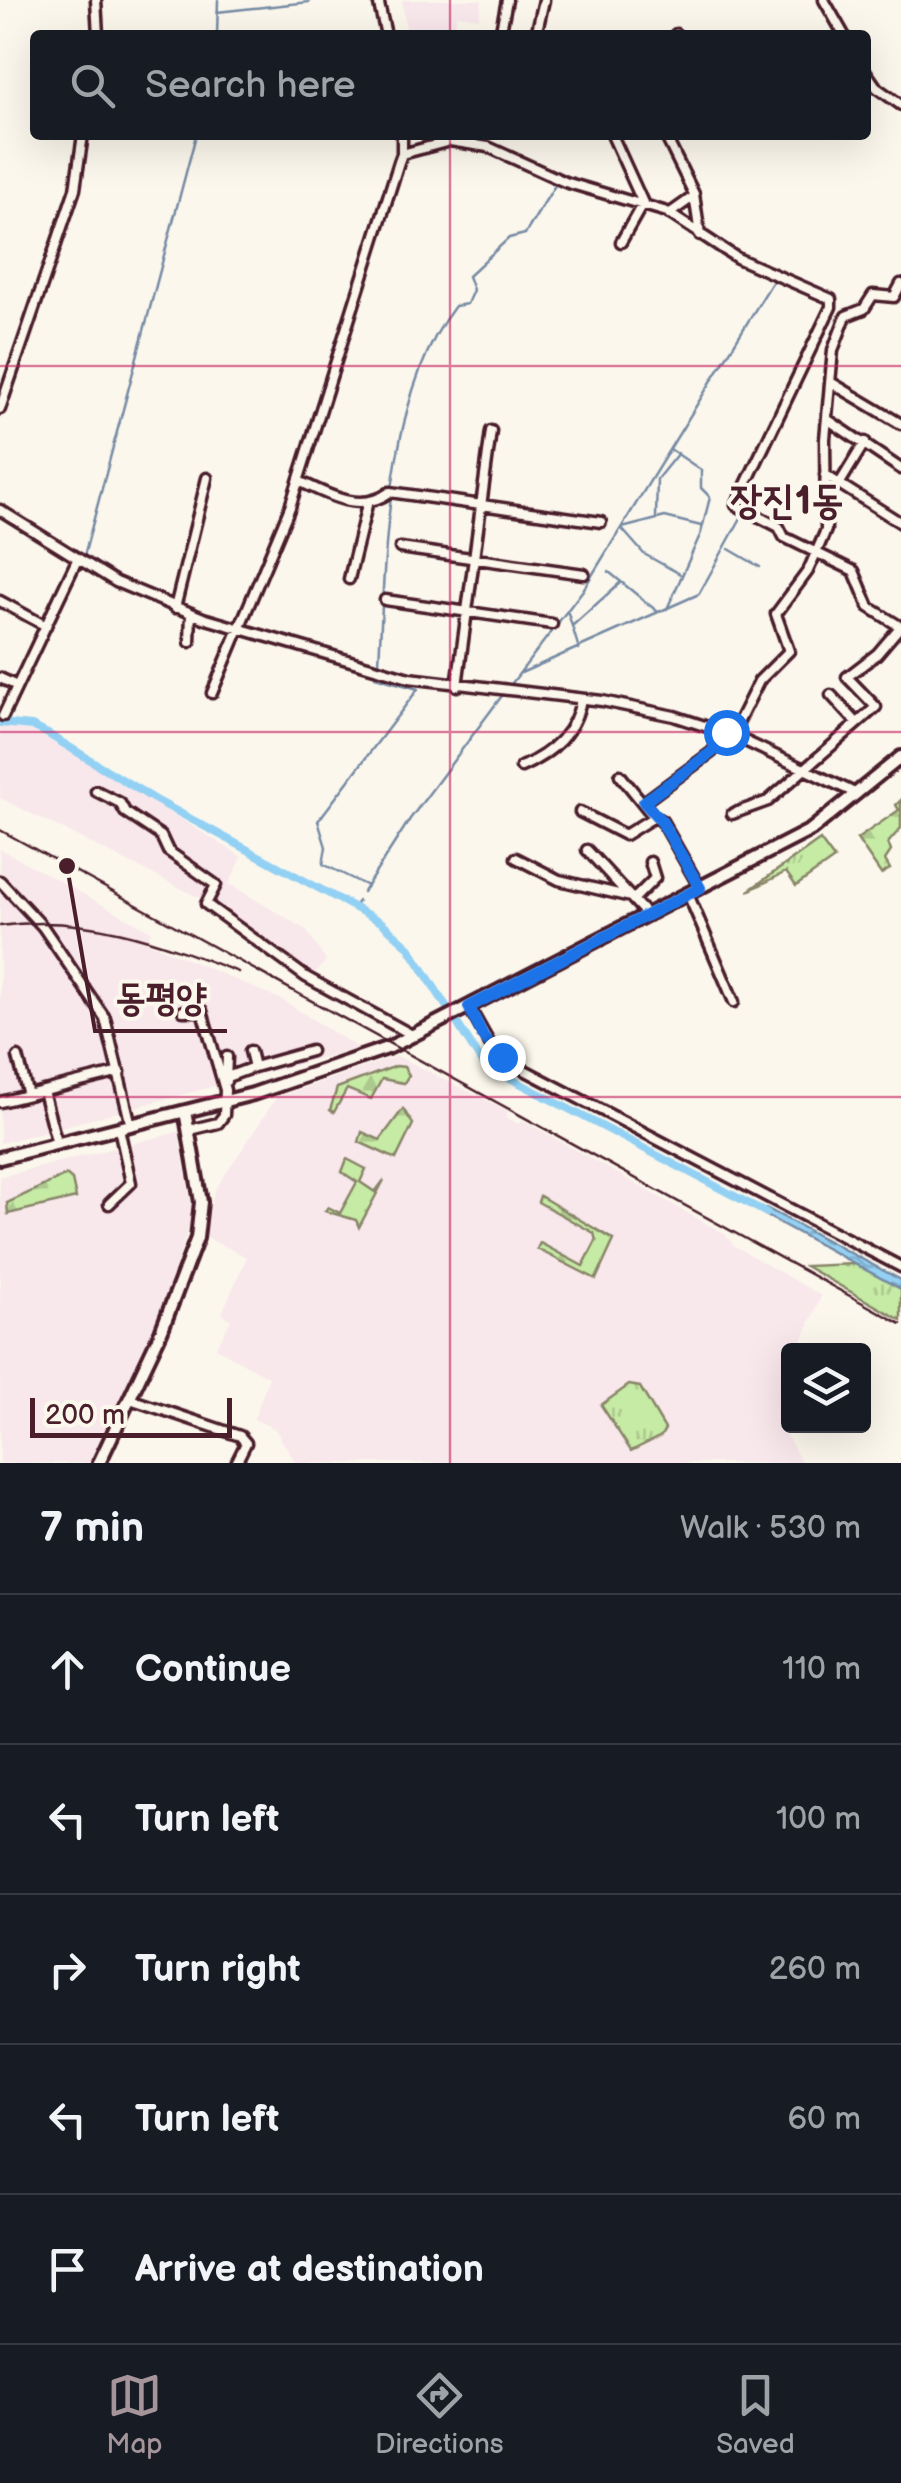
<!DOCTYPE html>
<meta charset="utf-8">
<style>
:root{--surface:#171b24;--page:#20242c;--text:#f1f3f6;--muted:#9ea1a6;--line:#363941;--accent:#a6949b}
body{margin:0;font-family:"Balsamiq Sans","Poor Story",sans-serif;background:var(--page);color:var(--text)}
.controls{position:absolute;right:30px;bottom:30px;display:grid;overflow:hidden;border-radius:10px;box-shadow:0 10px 40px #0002}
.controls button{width:90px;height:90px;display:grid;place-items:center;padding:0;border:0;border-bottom:2px solid var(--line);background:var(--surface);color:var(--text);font:50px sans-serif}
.scale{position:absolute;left:30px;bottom:25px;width:202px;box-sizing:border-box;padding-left:10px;border:5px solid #4a1f2b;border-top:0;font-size:28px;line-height:35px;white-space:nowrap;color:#4a1f2b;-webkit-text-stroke:8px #fbf7ec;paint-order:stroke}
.stop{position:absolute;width:30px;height:30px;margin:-22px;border:8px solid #1a73e8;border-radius:50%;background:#fff}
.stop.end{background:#1a73e8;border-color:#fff;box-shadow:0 2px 10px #0008}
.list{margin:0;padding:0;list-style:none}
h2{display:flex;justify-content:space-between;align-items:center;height:130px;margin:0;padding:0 40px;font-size:42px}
h2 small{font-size:32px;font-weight:400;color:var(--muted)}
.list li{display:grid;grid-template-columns:65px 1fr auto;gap:30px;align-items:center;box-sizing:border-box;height:150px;padding:0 40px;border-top:2px solid var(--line)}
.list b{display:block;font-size:38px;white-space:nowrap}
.list em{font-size:32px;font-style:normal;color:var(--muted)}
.icon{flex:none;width:55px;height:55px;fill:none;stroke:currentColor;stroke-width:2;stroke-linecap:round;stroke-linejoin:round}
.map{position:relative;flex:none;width:901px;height:1463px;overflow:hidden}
.search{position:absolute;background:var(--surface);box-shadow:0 10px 40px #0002;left:30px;right:30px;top:30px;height:110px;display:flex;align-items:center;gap:25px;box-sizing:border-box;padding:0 35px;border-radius:10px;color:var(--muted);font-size:38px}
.sheet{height:880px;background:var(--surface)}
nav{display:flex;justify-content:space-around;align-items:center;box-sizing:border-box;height:140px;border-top:2px solid var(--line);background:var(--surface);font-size:28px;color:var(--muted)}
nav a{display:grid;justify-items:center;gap:5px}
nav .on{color:var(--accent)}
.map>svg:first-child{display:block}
.built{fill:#f8e7eb}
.grass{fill:url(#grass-tufts);stroke:#888568;stroke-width:2.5}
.forest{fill:url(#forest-firs);stroke:#888568;stroke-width:2.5}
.water{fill:url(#water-waves);stroke:#768aa4;stroke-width:2.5}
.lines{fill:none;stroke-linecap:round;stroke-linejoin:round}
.stream{stroke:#768aa4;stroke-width:2.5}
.canal{stroke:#93d1f4;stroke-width:8}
.minor-casing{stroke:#4a1f2b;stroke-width:15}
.major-casing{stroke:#4a1f2b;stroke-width:18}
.minor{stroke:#fbf7ec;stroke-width:8}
.major{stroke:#fbf7ec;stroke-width:10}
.rail{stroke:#4a1f2b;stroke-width:2.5}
.route{stroke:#1a73e8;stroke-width:12}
.grid{fill:none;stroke:#c2185b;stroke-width:2.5;stroke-opacity:0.55}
.labels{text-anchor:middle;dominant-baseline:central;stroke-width:8;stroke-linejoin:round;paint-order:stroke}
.quarter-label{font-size:40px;font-weight:bold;fill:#4a1f2b;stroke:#fbf7ec}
.leader{fill:none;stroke:#4a1f2b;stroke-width:4}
.callout-dot{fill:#4a1f2b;stroke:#fbf7ec;stroke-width:4}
.callout-label{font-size:38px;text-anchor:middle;font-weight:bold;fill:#4a1f2b;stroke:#fbf7ec;stroke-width:8;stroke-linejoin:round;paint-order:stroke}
</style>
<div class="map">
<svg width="901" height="1463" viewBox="0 0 901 1463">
<defs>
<pattern id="grass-tufts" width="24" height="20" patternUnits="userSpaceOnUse" patternTransform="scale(2.5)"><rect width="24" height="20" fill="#c6eba5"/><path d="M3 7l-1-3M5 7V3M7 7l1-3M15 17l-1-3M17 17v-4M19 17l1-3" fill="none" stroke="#acc98e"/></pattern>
<pattern id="forest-firs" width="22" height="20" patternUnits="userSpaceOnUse" patternTransform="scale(2.5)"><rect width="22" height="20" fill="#c6eba5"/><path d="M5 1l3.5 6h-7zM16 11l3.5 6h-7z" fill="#acc98e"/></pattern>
<pattern id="water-waves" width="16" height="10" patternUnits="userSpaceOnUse" patternTransform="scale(2.5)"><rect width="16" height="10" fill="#93d1f4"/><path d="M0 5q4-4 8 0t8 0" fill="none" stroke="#80b3d1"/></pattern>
</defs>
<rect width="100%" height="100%" fill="#fbf7ec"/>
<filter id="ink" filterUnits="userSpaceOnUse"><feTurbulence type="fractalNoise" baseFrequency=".01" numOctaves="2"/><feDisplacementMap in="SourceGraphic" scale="20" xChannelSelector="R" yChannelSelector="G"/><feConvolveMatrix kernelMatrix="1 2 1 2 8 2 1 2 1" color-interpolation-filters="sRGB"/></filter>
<g filter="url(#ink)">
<!-- built -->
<path class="built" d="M402 0H482L479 18 457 15 454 33 429 29V35H407Z
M0 727 30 730 66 748 242 857 229 884 306 930 326 961 312 976 214 905 0 798Z
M0 849 151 931 147 942 282 1000 358 1048 0 1143Z
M397 1056 508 1111 506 1117 519 1124 522 1120 725 1234 733 1245 821 1296 800 1345 788 1350V1412L778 1421 802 1463H296L275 1429 254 1419 269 1377 216 1348 231 1320 222 1313 247 1257 203 1236 215 1190 277 1097Z
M178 1132 193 1214 152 1337 93 1463H0V1177Z"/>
<!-- grass -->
<path class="grass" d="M820 840 834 859 796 886 786 872 748 891Z
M347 1159 366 1169 360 1182 375 1192 384 1180 359 1227 356 1220 325 1211 328 1207 340 1213 357 1182 342 1172Z
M855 1264 901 1289V1320L805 1266Z
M629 1385 640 1387 665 1429 661 1436 631 1451 601 1405Z"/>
<!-- forest -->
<path class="forest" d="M901 800V828L888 843 891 851 885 860 890 869 881 874 857 839 899 810 896 805Z
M396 1066 404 1067 409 1075 404 1083 382 1079 371 1099 347 1089 334 1112 330 1110 337 1088Z
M403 1109 413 1124 396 1159 359 1142 362 1132 380 1140Z
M66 1175 72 1180 76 1198 8 1214 7 1203Z
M540 1196 614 1240 596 1279 537 1249 540 1243 583 1266 596 1241 594 1233 538 1202Z"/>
<!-- water -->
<path class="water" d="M766 1208 901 1280V1289L754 1209Z"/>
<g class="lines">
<!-- stream -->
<path class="stream" d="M217 12 309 2
M217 35 218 0
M656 517 657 479 678 453
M622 528 665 517 701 526
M622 529 644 554 680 574
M729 549 760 567
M84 556 196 135
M609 572 658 612
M667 609 701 533 710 497 701 488V470L670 449
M568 613 579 649
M572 626 621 582
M379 663C385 555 387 393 455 306L467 304 473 290 468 276 509 238 525 234 557 182
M521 673 699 594 742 516
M509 687 583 590 776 276
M7 722 78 568
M367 886 323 864 326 847 318 821 418 689 375 677
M363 892 410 819 504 693
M355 906 358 901"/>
<!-- canal -->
<path class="canal" d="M0 723 32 726 48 734 154 799 381 922 408 946 483 1064 767 1213"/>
<defs>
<path id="minor" d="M96 0 98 35
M378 0 386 35
M824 0 844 35
M500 35 507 0
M536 35 544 0
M675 35 676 34
M866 72 877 88 901 105
M402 135V154
M612 135 643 203 621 242
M665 135 694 194 700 235
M669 214 693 197
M832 383 901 424
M0 409 75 189 83 135
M827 419 901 469
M825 475 901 523
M299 481C329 495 360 514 390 492L601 522
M840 483 865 442
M0 510 116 582 203 618 409 678 602 701 674 716 732 735 857 794
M400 548 584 574
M349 579 367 505
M385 600 552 624
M0 601 46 626
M175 608 207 478
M190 642 191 614
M0 678 17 686
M457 686 491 431
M212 693 290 507 399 162 402 154 450 141 488 147 565 182 667 212 737 258 831 299V307L736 505 779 527 784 537 854 571 869 607 901 627
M831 695 856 722
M3 716 77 560
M732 735 759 681 789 651 776 614 808 571 826 530 825 439 833 350 846 316 864 309 873 295 894 297 901 284
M521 767C551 754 576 732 581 699
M620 775 654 817
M96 791 120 803 125 812 161 836 168 851 216 885 206 904 306 977 414 1036
M644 802 712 752 725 732
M580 812 625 835 654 817 662 821 700 888
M732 814 768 801 876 707 847 677 877 654 900 627
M587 850 647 915
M516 858 559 880 635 898 655 878 650 862
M0 881 43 927 105 1018 131 1125
M688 894 734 1002
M469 1007 492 1048 515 1065 901 1267
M183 1011H202L225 1090 224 1115 218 1123 189 1130
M18 1057 28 1095
M254 1067 311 1051
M227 1077 254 1067 250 1051
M226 1081 227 1057
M43 1091 57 1144
M0 1102 120 1072
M109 1204 131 1183 119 1128
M130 1399 240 1436 246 1443 236 1463"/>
<path id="major" d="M0 1158 253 1094 390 1047 811 830 901 757
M99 1463 161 1332 197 1238 201 1202 185 1111"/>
</defs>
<!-- minor casing -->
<use href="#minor" class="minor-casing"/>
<!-- major casing -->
<use href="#major" class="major-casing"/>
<!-- minor -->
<use href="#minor" class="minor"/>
<!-- major -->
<use href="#major" class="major"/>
<!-- rail -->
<path class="rail" d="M0 830 901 1324
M0 926C85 913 160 942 238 972"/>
</g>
</g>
<g class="lines" filter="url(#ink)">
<!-- route -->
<path class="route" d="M502 1057 484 1038 469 1007 700 888 662 822 644 802 712 752 726 732"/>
</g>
<!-- grid -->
<path class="grid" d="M450 0V35M450 135V1463M0 366H901M0 732H901M0 1097H901"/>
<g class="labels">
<!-- quarter labels -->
<g class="quarter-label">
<text x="787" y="501">장진1동</text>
</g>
</g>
<!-- callouts -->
<path class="leader" d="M67 866L95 1031H227"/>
<circle class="callout-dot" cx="67" cy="866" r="10"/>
<g class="callout-label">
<text x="161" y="1010">동평양</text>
</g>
</svg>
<div class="controls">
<button><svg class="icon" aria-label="layers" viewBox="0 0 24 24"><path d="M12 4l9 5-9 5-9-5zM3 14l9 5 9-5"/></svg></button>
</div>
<div class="scale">200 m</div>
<div class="stop" style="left:726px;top:732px"></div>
<div class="stop end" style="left:502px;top:1057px"></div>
<div class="search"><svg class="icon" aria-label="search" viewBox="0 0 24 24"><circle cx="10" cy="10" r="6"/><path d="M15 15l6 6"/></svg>Search here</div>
</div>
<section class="sheet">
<h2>7 min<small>Walk · 530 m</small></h2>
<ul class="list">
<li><svg class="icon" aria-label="ahead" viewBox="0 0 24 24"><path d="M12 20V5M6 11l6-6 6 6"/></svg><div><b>Continue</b></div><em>110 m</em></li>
<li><svg class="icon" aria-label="left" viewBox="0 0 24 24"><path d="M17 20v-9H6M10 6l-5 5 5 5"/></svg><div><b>Turn left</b></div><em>100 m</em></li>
<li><svg class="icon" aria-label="right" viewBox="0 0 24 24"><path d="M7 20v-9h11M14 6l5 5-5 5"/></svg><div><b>Turn right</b></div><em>260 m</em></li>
<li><svg class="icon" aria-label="left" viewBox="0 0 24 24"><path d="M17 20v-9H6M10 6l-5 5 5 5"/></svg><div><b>Turn left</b></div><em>60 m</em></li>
<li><svg class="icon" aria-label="arrive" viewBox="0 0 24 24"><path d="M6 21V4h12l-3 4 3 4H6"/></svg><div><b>Arrive at destination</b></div></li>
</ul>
</section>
<nav>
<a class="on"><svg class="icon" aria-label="map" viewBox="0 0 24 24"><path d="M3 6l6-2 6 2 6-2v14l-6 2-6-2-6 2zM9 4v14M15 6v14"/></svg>Map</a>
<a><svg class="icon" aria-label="directions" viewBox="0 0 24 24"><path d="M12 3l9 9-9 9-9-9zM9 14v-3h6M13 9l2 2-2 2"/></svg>Directions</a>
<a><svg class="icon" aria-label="saved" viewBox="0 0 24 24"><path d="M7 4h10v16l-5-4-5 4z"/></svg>Saved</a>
</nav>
